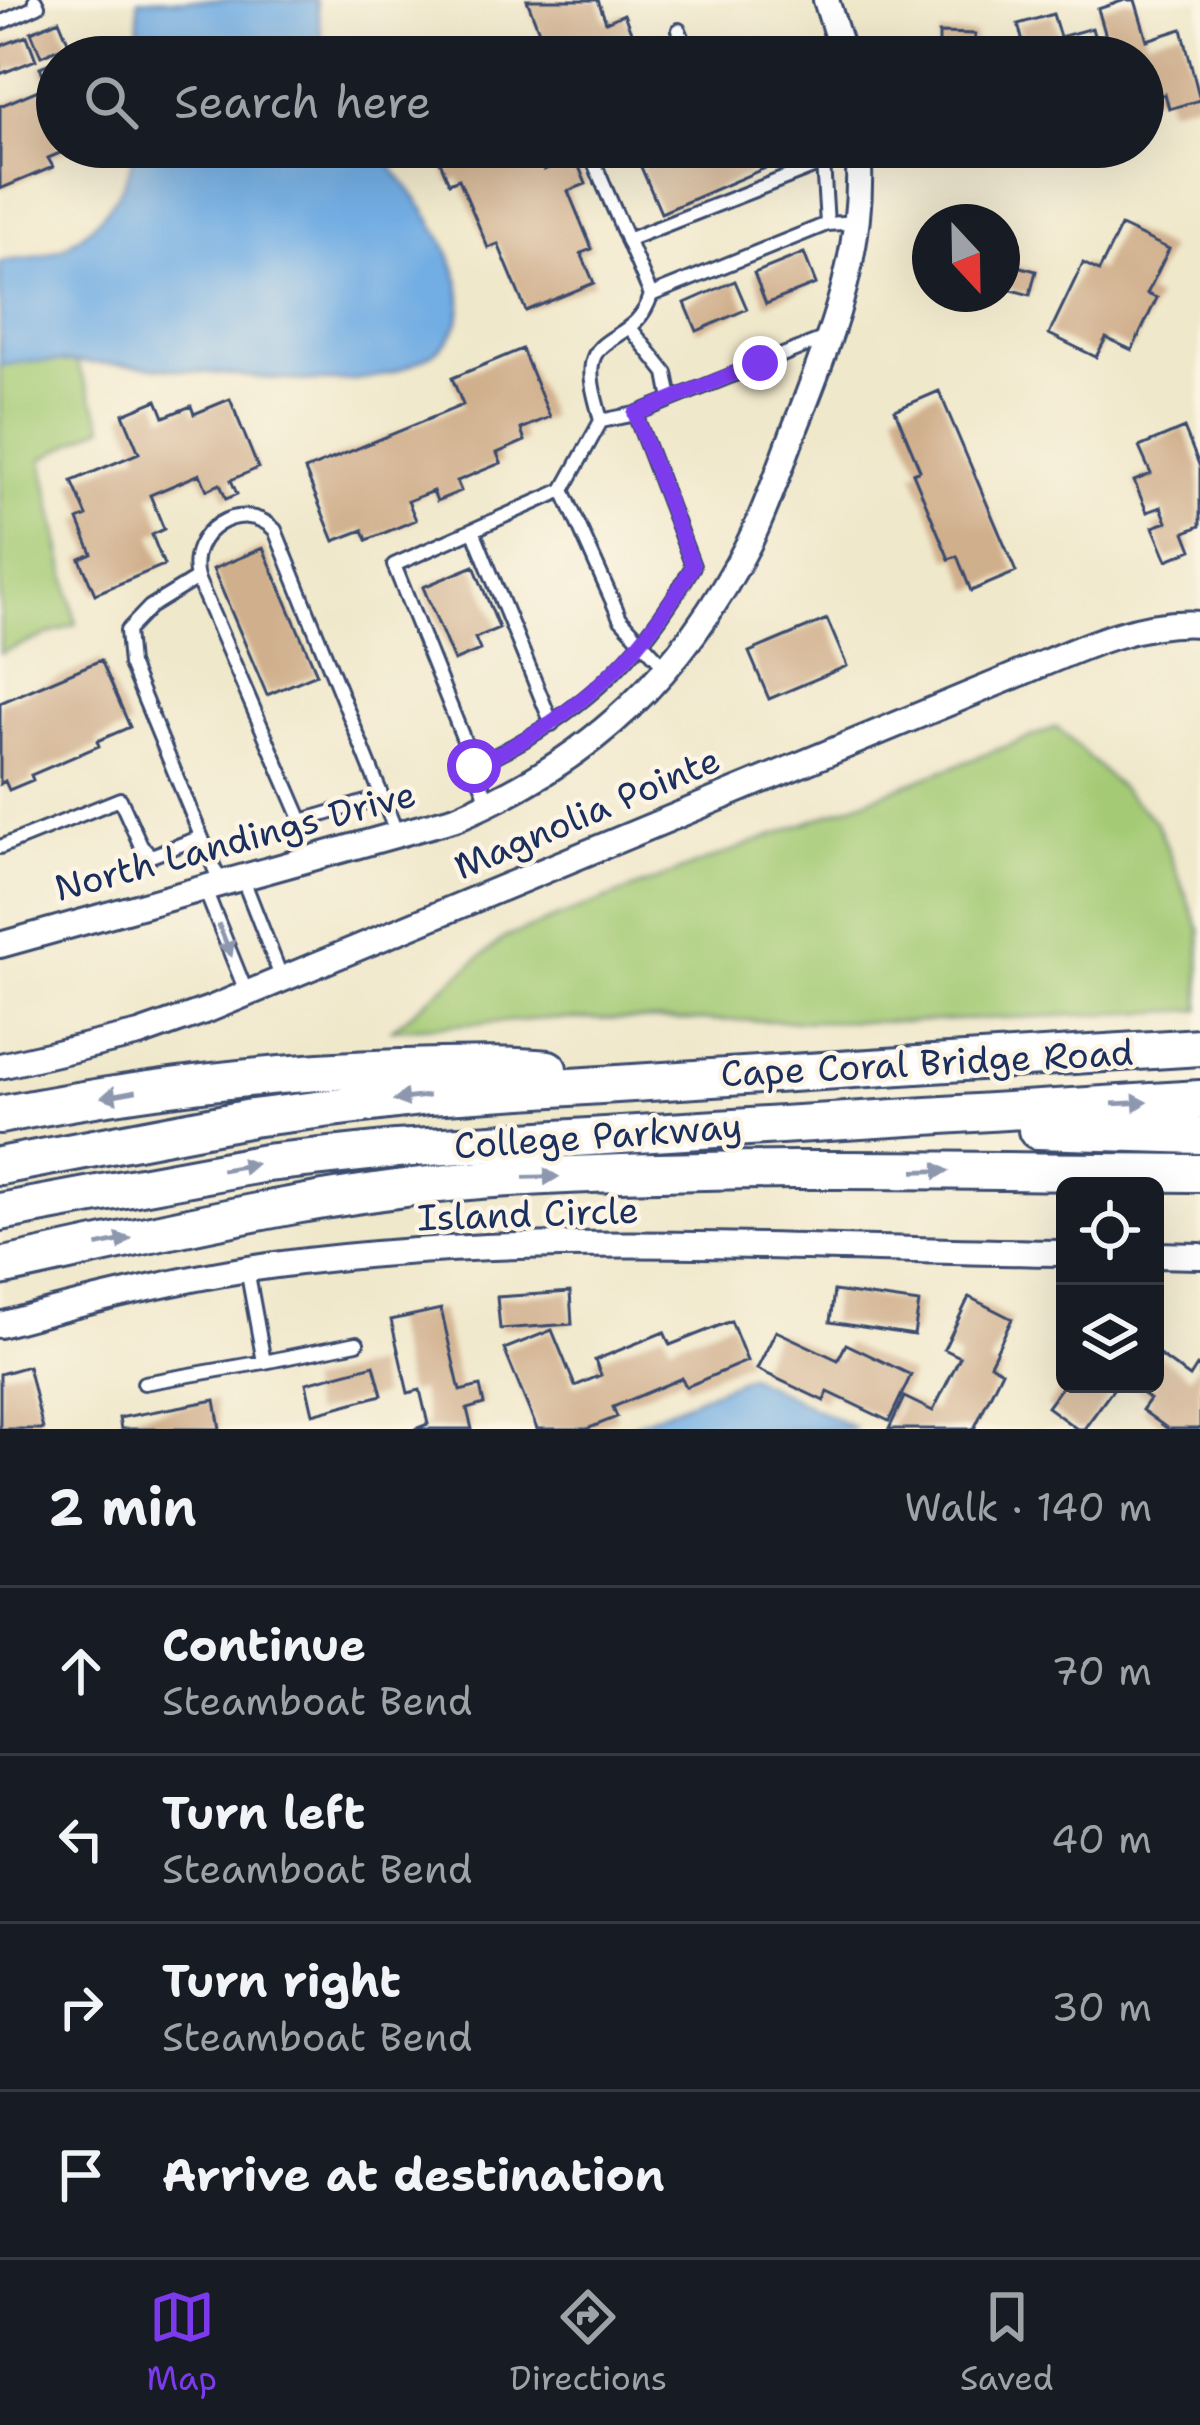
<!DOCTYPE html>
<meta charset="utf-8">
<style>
:root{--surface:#171b24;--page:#20242c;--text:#f1f3f6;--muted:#9ea1a6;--line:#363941;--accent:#7c3aed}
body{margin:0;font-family:"Shantell Sans",sans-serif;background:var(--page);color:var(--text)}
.controls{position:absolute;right:36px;bottom:36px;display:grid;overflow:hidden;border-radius:18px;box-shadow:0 12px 48px #0002}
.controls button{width:108px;height:108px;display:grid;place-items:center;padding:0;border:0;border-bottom:3px solid var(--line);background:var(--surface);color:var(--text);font:60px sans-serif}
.compass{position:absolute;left:912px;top:204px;width:108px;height:108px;border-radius:50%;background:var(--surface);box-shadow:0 12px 48px #0002;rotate:158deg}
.stop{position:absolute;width:36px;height:36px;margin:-27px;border:9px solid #7c3aed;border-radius:50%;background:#fff}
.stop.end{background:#7c3aed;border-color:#fff;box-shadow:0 3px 12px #0008}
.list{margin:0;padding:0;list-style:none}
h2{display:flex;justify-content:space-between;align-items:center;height:156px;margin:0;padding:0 48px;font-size:51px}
h2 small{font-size:39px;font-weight:400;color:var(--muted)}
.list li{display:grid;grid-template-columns:78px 1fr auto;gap:36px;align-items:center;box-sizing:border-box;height:168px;padding:0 48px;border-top:3px solid var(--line)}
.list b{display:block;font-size:45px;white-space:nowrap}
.list p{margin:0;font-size:39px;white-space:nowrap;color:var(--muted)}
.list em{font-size:39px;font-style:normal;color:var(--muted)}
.icon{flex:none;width:66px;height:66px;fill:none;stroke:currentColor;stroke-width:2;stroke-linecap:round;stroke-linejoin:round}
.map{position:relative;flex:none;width:1200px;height:1429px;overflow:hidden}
.search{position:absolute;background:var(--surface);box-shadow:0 12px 48px #0002;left:36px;right:36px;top:36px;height:132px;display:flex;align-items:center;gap:30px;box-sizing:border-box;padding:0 42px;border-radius:66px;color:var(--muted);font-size:45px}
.sheet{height:828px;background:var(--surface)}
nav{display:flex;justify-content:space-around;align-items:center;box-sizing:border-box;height:168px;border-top:3px solid var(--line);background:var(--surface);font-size:33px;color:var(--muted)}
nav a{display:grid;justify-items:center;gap:6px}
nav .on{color:var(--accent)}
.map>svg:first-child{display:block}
.green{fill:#a4ca75;stroke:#607c6a;stroke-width:3}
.water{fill:#72ade3;stroke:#466ea0;stroke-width:3}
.building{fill:#d0af8c}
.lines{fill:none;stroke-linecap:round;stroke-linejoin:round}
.service-casing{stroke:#3b4b6e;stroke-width:18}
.minor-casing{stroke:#3b4b6e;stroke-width:30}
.primary-casing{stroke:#3b4b6e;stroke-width:42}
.service{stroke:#fff;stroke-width:12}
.minor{stroke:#fff;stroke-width:24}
.primary{stroke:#fff;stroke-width:36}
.oneway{fill:#8d97ae}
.route{stroke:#7c3aed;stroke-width:15}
.labels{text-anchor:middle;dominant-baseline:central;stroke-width:9;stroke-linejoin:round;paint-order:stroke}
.street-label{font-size:36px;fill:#1b2f5e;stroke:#fcf5e5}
</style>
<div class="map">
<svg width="1200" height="1429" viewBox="0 0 1200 1429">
<rect width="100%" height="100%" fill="#fcf5e5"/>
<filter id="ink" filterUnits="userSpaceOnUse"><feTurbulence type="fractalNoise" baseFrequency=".00833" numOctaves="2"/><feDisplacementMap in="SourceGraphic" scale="24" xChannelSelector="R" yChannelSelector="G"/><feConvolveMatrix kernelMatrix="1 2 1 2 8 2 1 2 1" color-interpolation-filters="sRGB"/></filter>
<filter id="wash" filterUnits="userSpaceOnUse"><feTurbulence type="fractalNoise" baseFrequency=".004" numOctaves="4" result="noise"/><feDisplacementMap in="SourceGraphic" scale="48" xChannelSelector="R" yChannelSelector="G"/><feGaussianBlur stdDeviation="2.7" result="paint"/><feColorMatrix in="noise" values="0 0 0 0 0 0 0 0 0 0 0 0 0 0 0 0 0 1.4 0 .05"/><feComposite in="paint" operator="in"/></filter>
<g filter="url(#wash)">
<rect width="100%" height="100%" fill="#f0e8cb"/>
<!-- green -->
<path class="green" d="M25 360 76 362 104 426 42 459 76 624 0 653V366Z
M1057 727 1157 823 1200 930V1010L908 1022 545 1019 392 1029 504 938Z"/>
<!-- water -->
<path class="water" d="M138 0H316L325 57H139Z
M134 147H375C416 195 511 308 428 356 402 372 370 380 340 381 258 382 174 366 91 363 60 362 31 359 0 366V262C15 259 33 259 48 254 88 241 132 189 134 147Z
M749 1376 856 1429H624Z"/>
<g id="blocks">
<!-- building -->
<path class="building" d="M527 0H598L606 22 624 14 631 32 612 39 619 57H549Z
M1125 0H1135L1147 40 1182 29 1200 100 1169 109 1165 94 1143 101V57H1112L1098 9Z
M1053 14 1060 37 1092 28 1100 57H1027L1018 24Z
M59 20 69 44 41 56 31 32Z
M939 33 975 34V52L1006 51V57H939Z
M27 36 36 60 0 74V46Z
M57 60V147H74L48 158 53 167 0 189V106L48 86 40 67Z
M434 147H535L544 170 575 157 586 184 568 191 592 249 581 253 594 283 526 311 498 244 488 248 459 179 449 183Z
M668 147H814L661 213 638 160Z
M1121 226 1169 249 1147 294 1157 298 1132 350 1106 338 1096 357 1049 334 1083 263 1099 271Z
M804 253 816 284 766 304 754 273Z
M1014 265 1036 271 1030 295 1008 289Z
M735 281 747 309 697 331 685 303Z
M522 349 550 417 521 429 525 441 497 453 501 463 457 481 461 491 437 501 433 491 408 501 416 520 367 540 363 530 334 541 305 470 463 405 452 378Z
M939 391 1016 572 971 591 957 556 949 559 913 473 920 470 895 410Z
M230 399 258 468 231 480 237 494 226 499 220 484 207 490 200 474 150 495 164 529 152 535 164 565 95 594 80 559 92 554 78 520 87 516 72 481 139 453 123 414 157 400 164 417 191 406 194 414Z
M1184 428 1200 467V526L1185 532 1192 550 1167 560 1153 527 1167 522 1161 507 1147 512 1134 481 1151 474 1139 447Z
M263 548 317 674 267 695 213 569Z
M474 566 499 628 475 638 480 650 454 661 423 587Z
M827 619 847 666 769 699 749 652Z
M101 660 130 727 97 741 99 746 31 775 33 780 9 790 5 781 0 784V703Z
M834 1291 919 1303 914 1335 830 1322Z
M570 1292 572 1324 500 1329 497 1297Z
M969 1297 1012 1319 990 1364 1002 1371 974 1429H889L904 1397 933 1411 960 1357 944 1349Z
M441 1309 460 1391 480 1386 484 1404 467 1409 472 1429H415L428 1424 420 1390 408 1393 391 1320Z
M731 1321 747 1361 686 1387 682 1378 613 1407 617 1417 587 1429H537L504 1349 552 1330 575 1386 601 1375 595 1360 664 1332 670 1345Z
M776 1331 838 1360 846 1344 911 1375 889 1421 828 1392 824 1401 757 1369Z
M1155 1352 1190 1377 1197 1366 1200 1368V1429H1168L1142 1410 1150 1399 1128 1384H1155Z
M374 1365 382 1395 313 1414 306 1383Z
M28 1366 43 1429H0V1374Z
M1064 1384H1117L1084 1429H1077L1047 1407Z
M215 1400 220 1429H121L119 1418Z"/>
</g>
</g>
<g filter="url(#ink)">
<use href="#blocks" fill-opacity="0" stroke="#3b4b6e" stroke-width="3"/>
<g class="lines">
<defs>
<path id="service" d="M0 23 38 6 35 0
M679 30 690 57
M816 57 841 47
M600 147 589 151 651 295 827 224 858 222
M822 147 827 224
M627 240 823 163
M631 329 666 373 671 399
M601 421 635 414
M563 490 620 618 666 668
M473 530 552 724
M197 578 150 607 127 631 130 664 220 882
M474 766C573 720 639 662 693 566L635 414 825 338
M382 797 302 821 197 578C185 532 242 496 275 530L397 834
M489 803 394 565 563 490 601 421C597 403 589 382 592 364 597 333 638 339 651 295
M0 847 120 799 141 846 151 856 201 837
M242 877 282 979
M204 887 247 994
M264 1362 357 1343
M144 1383 264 1362 247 1269"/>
<path id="minor" d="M826 0 844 57
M0 945 456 818C593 760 683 673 750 541 770 501 784 455 801 413 835 326 866 242 858 147
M0 1066 139 1034 210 1009 997 683C1060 658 1130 619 1200 624
M1155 1255 1200 1256
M0 1325C81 1303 165 1282 248 1269 518 1228 794 1250 1065 1253"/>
<path id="primary" d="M0 1115C133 1089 265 1072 401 1068 451 1067 499 1064 548 1069
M1037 1130 1200 1135
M0 1166 252 1118 429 1096 1200 1047
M0 1212 266 1163 396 1149 1200 1099
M0 1267C168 1231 338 1188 510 1178 739 1165 971 1171 1200 1173"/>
</defs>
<!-- service casing -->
<use href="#service" class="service-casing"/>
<!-- minor casing -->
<use href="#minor" class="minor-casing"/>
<!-- primary casing -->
<use href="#primary" class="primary-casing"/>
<!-- service -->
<use href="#service" class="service"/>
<!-- minor -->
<use href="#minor" class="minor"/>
<!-- primary -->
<use href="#primary" class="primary"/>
</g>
<!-- one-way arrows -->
<defs><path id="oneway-solid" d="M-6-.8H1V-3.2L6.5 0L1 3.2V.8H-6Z" transform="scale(3)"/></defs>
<g class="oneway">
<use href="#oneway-solid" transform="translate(225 940) rotate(68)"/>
<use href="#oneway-solid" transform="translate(119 1094) rotate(170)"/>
<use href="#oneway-solid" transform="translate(411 1098) rotate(173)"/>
<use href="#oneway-solid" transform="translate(1130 1103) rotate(-3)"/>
<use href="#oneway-solid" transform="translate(239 1167) rotate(-10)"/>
<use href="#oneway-solid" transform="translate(931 1171) rotate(-1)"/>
<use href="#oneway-solid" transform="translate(541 1177) rotate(-1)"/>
<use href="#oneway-solid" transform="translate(114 1242) rotate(-12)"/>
</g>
</g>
<g class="lines" filter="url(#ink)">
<!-- route -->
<path class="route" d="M474 766C572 720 639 660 693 566L635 414 760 363"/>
</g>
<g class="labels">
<!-- street labels -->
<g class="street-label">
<text transform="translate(587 813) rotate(-23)">Magnolia Pointe</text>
<text transform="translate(235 841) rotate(-15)">North Landings Drive</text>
<text transform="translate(927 1063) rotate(-3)">Cape Coral Bridge Road</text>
<text transform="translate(598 1136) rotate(-4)">College Parkway</text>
<text transform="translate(528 1214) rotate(-2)">Island Circle</text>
</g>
</g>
</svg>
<div class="controls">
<button><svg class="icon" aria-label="locate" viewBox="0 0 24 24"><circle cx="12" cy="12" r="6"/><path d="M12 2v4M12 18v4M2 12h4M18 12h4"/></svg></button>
<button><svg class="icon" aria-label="layers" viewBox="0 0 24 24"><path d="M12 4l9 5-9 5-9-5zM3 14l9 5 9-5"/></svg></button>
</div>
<svg class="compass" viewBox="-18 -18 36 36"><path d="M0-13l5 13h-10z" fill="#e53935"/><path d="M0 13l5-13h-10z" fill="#9ea1a6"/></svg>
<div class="stop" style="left:474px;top:766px"></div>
<div class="stop end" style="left:760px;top:363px"></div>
<div class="search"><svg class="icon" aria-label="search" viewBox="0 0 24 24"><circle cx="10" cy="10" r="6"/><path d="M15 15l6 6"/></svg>Search here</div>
</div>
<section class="sheet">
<h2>2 min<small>Walk · 140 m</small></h2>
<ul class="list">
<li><svg class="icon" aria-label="ahead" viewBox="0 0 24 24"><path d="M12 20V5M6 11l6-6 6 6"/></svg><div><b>Continue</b><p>Steamboat Bend</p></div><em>70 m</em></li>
<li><svg class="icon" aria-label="left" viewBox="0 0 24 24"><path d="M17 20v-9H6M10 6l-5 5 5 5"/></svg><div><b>Turn left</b><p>Steamboat Bend</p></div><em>40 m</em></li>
<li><svg class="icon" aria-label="right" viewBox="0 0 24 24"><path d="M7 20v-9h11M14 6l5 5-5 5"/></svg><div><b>Turn right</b><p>Steamboat Bend</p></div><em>30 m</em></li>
<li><svg class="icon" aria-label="arrive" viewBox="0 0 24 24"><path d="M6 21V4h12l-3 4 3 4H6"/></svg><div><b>Arrive at destination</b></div></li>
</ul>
</section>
<nav>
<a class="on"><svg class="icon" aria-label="map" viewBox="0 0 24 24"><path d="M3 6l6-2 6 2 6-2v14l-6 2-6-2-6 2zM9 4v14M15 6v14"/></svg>Map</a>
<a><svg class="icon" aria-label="directions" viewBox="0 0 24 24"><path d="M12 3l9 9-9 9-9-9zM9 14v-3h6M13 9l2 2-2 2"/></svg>Directions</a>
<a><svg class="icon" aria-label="saved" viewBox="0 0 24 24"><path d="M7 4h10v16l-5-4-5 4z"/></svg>Saved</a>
</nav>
